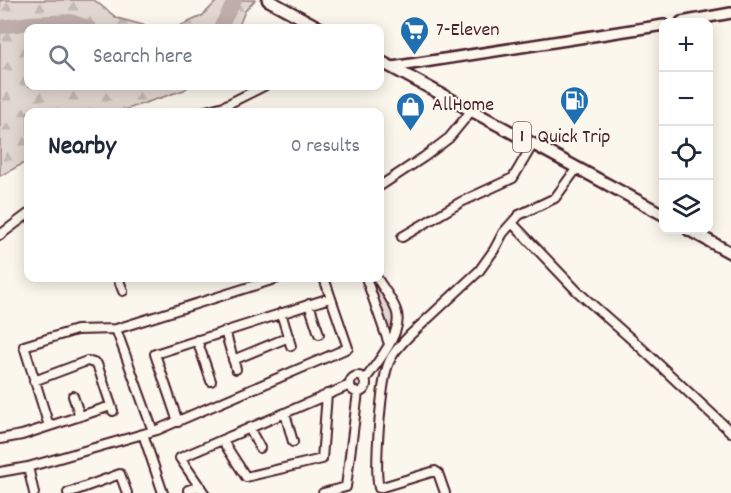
<!DOCTYPE html>
<meta charset="utf-8">
<style>
:root{--surface:#fff;--page:#f6f6f7;--text:#1f2937;--muted:#747a83;--line:#e0e1e3}
body{margin:0;font-family:Dekko,sans-serif;background:var(--page);color:var(--text)}
.controls{position:absolute;right:18px;top:18px;display:grid;overflow:hidden;border-radius:12px;box-shadow:0 3px 15px #0003}
.controls button{width:54px;height:54px;display:grid;place-items:center;padding:0;border:0;border-bottom:2px solid var(--line);background:var(--surface);color:var(--text);font:30px sans-serif}
.list{margin:0;padding:0;list-style:none}
h2{display:flex;justify-content:space-between;align-items:center;height:78px;margin:0;padding:0 24px;font-size:26px}
h2 small{font-size:20px;font-weight:400;color:var(--muted)}
.icon{flex:none;width:33px;height:33px;fill:none;stroke:currentColor;stroke-width:2;stroke-linecap:round;stroke-linejoin:round}
.map{position:relative;flex:none;width:731px;height:493px;overflow:hidden}
.search{position:absolute;background:var(--surface);box-shadow:0 3px 15px #0003;left:24px;top:24px;width:360px;height:66px;display:flex;align-items:center;gap:15px;box-sizing:border-box;padding:0 21px;border-radius:12px;color:var(--muted);font-size:22px}
.panel{position:absolute;background:var(--surface);box-shadow:0 3px 15px #0003;left:24px;top:108px;width:360px;height:174px;border-radius:12px}
.map>svg:first-child{display:block}
.green{fill:#e2d7d0;stroke:#967b7e;stroke-width:1.5}
.forest{fill:url(#forest-firs);stroke:#967b7e;stroke-width:1.5}
.lines{fill:none;stroke-linecap:round;stroke-linejoin:round}
.river{stroke:#bfadaa;stroke-width:14}
.minor-casing{stroke:#4a1f2b;stroke-width:12}
.major-casing{stroke:#4a1f2b;stroke-width:14}
.highway-casing{stroke:#4a1f2b;stroke-width:15}
.minor{stroke:#fbf7ec;stroke-width:8}
.major{stroke:#fbf7ec;stroke-width:9}
.highway{stroke:#fbf7ec;stroke-width:10}
.labels{text-anchor:middle;dominant-baseline:central;stroke-width:4.5;stroke-linejoin:round;paint-order:stroke}
.shield{fill:#fbf7ec;stroke:#7f6065;stroke-width:1.5}
.shield-label{font-size:18px;font-weight:bold;fill:#4a1f2b}
.poi-label{font-size:20px;fill:#4a1f2b;stroke:#fbf7ec;text-anchor:start}
</style>
<div class="map">
<svg width="731" height="493" viewBox="0 0 731 493">
<defs>
<pattern id="forest-firs" width="22" height="20" patternUnits="userSpaceOnUse" patternTransform="scale(1.5)"><rect width="22" height="20" fill="#e2d7d0"/><path d="M5 1l3.5 6h-7zM16 11l3.5 6h-7z" fill="#c3b8b3"/></pattern>
</defs>
<rect width="100%" height="100%" fill="#fbf7ec"/>
<filter id="ink" filterUnits="userSpaceOnUse"><feTurbulence type="fractalNoise" baseFrequency=".0167" numOctaves="2"/><feDisplacementMap in="SourceGraphic" scale="12" xChannelSelector="R" yChannelSelector="G"/><feConvolveMatrix kernelMatrix="1 2 1 2 8 2 1 2 1" color-interpolation-filters="sRGB"/></filter>
<g filter="url(#ink)">
<!-- green -->
<path class="green" d="M379 283C388 299 402 315 390 334H387L372 285Z"/>
<!-- forest -->
<path class="forest" d="M0 0H94L117 18 154 28H28V86H189L184 90 118 112H28V161L0 176Z
M218 0H255L245 11 238 28H175L202 16Z"/>
<g class="lines">
<!-- river -->
<path class="river" d="M0 27 30 23 71 21 90 28
M220 28 235 0"/>
<defs>
<path id="minor" d="M202 112 224 106 264 86
M380 186 424 157 449 138 472 110
M512 223 578 292 638 345 731 432
M0 235 28 214
M402 237 461 202 513 178 533 144
M118 278 123 291
M366 278 389 344
M309 304 319 334
M281 313 291 346
M116 329 153 431
M225 331 236 369
M197 340 211 381
M233 360 289 337
M350 384a8 8 0 1 1 16 0a8 8 0 1 1-16 0Z
M34 381 87 361 97 364 113 411
M364 381C376 364 405 331 396 310 392 299 383 288 377 278
M73 396 80 416
M285 413 293 442
M178 422 155 354 330 298
M49 426 24 346 76 330 116 329 278 278
M249 428 260 448
M143 434 163 493
M0 439 22 435 111 406
M222 440 246 477 322 459 327 394
M28 467 34 493
M0 472 28 467 157 430 348 348 324 278
M188 490 200 486
M68 493 120 474 127 493
M204 493 180 458 350 385
M323 493 346 487 358 392
M445 493 438 473 435 471 379 488C374 469 381 380 389 362 393 352 402 343 409 336L479 271 494 250 503 233 519 215 555 198 577 168"/>
<path id="major" d="M681 22 731 13
M392 67 664 25"/>
<path id="highway" d="M268 0 320 28
M380 61 664 215
M689 230 731 253"/>
</defs>
<!-- minor casing -->
<use href="#minor" class="minor-casing"/>
<!-- major casing -->
<use href="#major" class="major-casing"/>
<!-- highway casing -->
<use href="#highway" class="highway-casing"/>
<!-- minor -->
<use href="#minor" class="minor"/>
<!-- major -->
<use href="#major" class="major"/>
<!-- highway -->
<use href="#highway" class="highway"/>
</g>
</g>
<!-- icons -->
<defs>
<symbol id="supermarket-pin" viewBox="-11 -11 22 30"><path d="M0 17L-7.5 6A9.5 9.5 0 1 1 7.5 6Z" fill="#1f6fb2" stroke="#fbf7ec"/><path d="M-6-5.5h2.5l.6 2H6L4.5 2H-2.5L-4.4-4H-6ZM-1.5 3.2a1.3 1.3 0 1 0 .1 0ZM3 3.2a1.3 1.3 0 1 0 .1 0Z" fill="#fff"/></symbol>
<symbol id="fuel-pin" viewBox="-11 -11 22 30"><path d="M0 17L-7.5 6A9.5 9.5 0 1 1 7.5 6Z" fill="#1f6fb2" stroke="#fbf7ec"/><path d="M-5.5-6h7V0h2V4h1.3V-2.5L3-4.5l.8-.8L6-3V5H2.5V1h-1V6h-7ZM-4.2-4.7v3.2H.2V-4.7Z" fill="#fff"/></symbol>
<symbol id="shop-pin" viewBox="-11 -11 22 30"><path d="M0 17L-7.5 6A9.5 9.5 0 1 1 7.5 6Z" fill="#1f6fb2" stroke="#fbf7ec"/><path d="M-5-2.5h2.3a2.7 3.5 0 0 1 5.4 0H5L5.5 6h-11ZM-1.5-2.5h3a1.5 2.3 0 0 0-3 0Z" fill="#fff"/></symbol>
</defs>
<g fill-rule="evenodd">
<use href="#supermarket-pin" x="398" y="14" width="33" height="45"/>
<use href="#fuel-pin" x="558" y="84" width="33" height="45"/>
<use href="#shop-pin" x="394" y="90" width="33" height="45"/>
</g>
<g class="labels">
<!-- shield labels -->
<rect class="shield" x="513" y="122" width="18" height="30" rx="4.5"/>
<g class="shield-label">
<text x="522" y="137">1</text>
</g>
<!-- poi labels -->
<g class="poi-label">
<text x="436" y="31">7-Eleven</text>
<text x="432" y="106">AllHome</text>
<text x="574" y="138" text-anchor="middle">Quick Trip</text>
</g>
</g>
</svg>
<div class="controls">
<button>+</button>
<button>−</button>
<button><svg class="icon" aria-label="locate" viewBox="0 0 24 24"><circle cx="12" cy="12" r="6"/><path d="M12 2v4M12 18v4M2 12h4M18 12h4"/></svg></button>
<button><svg class="icon" aria-label="layers" viewBox="0 0 24 24"><path d="M12 4l9 5-9 5-9-5zM3 14l9 5 9-5"/></svg></button>
</div>
<div class="search"><svg class="icon" aria-label="search" viewBox="0 0 24 24"><circle cx="10" cy="10" r="6"/><path d="M15 15l6 6"/></svg>Search here</div>
<section class="panel">
<h2>Nearby<small>0 results</small></h2>
<ul class="list">
</ul>
</section>
</div>
